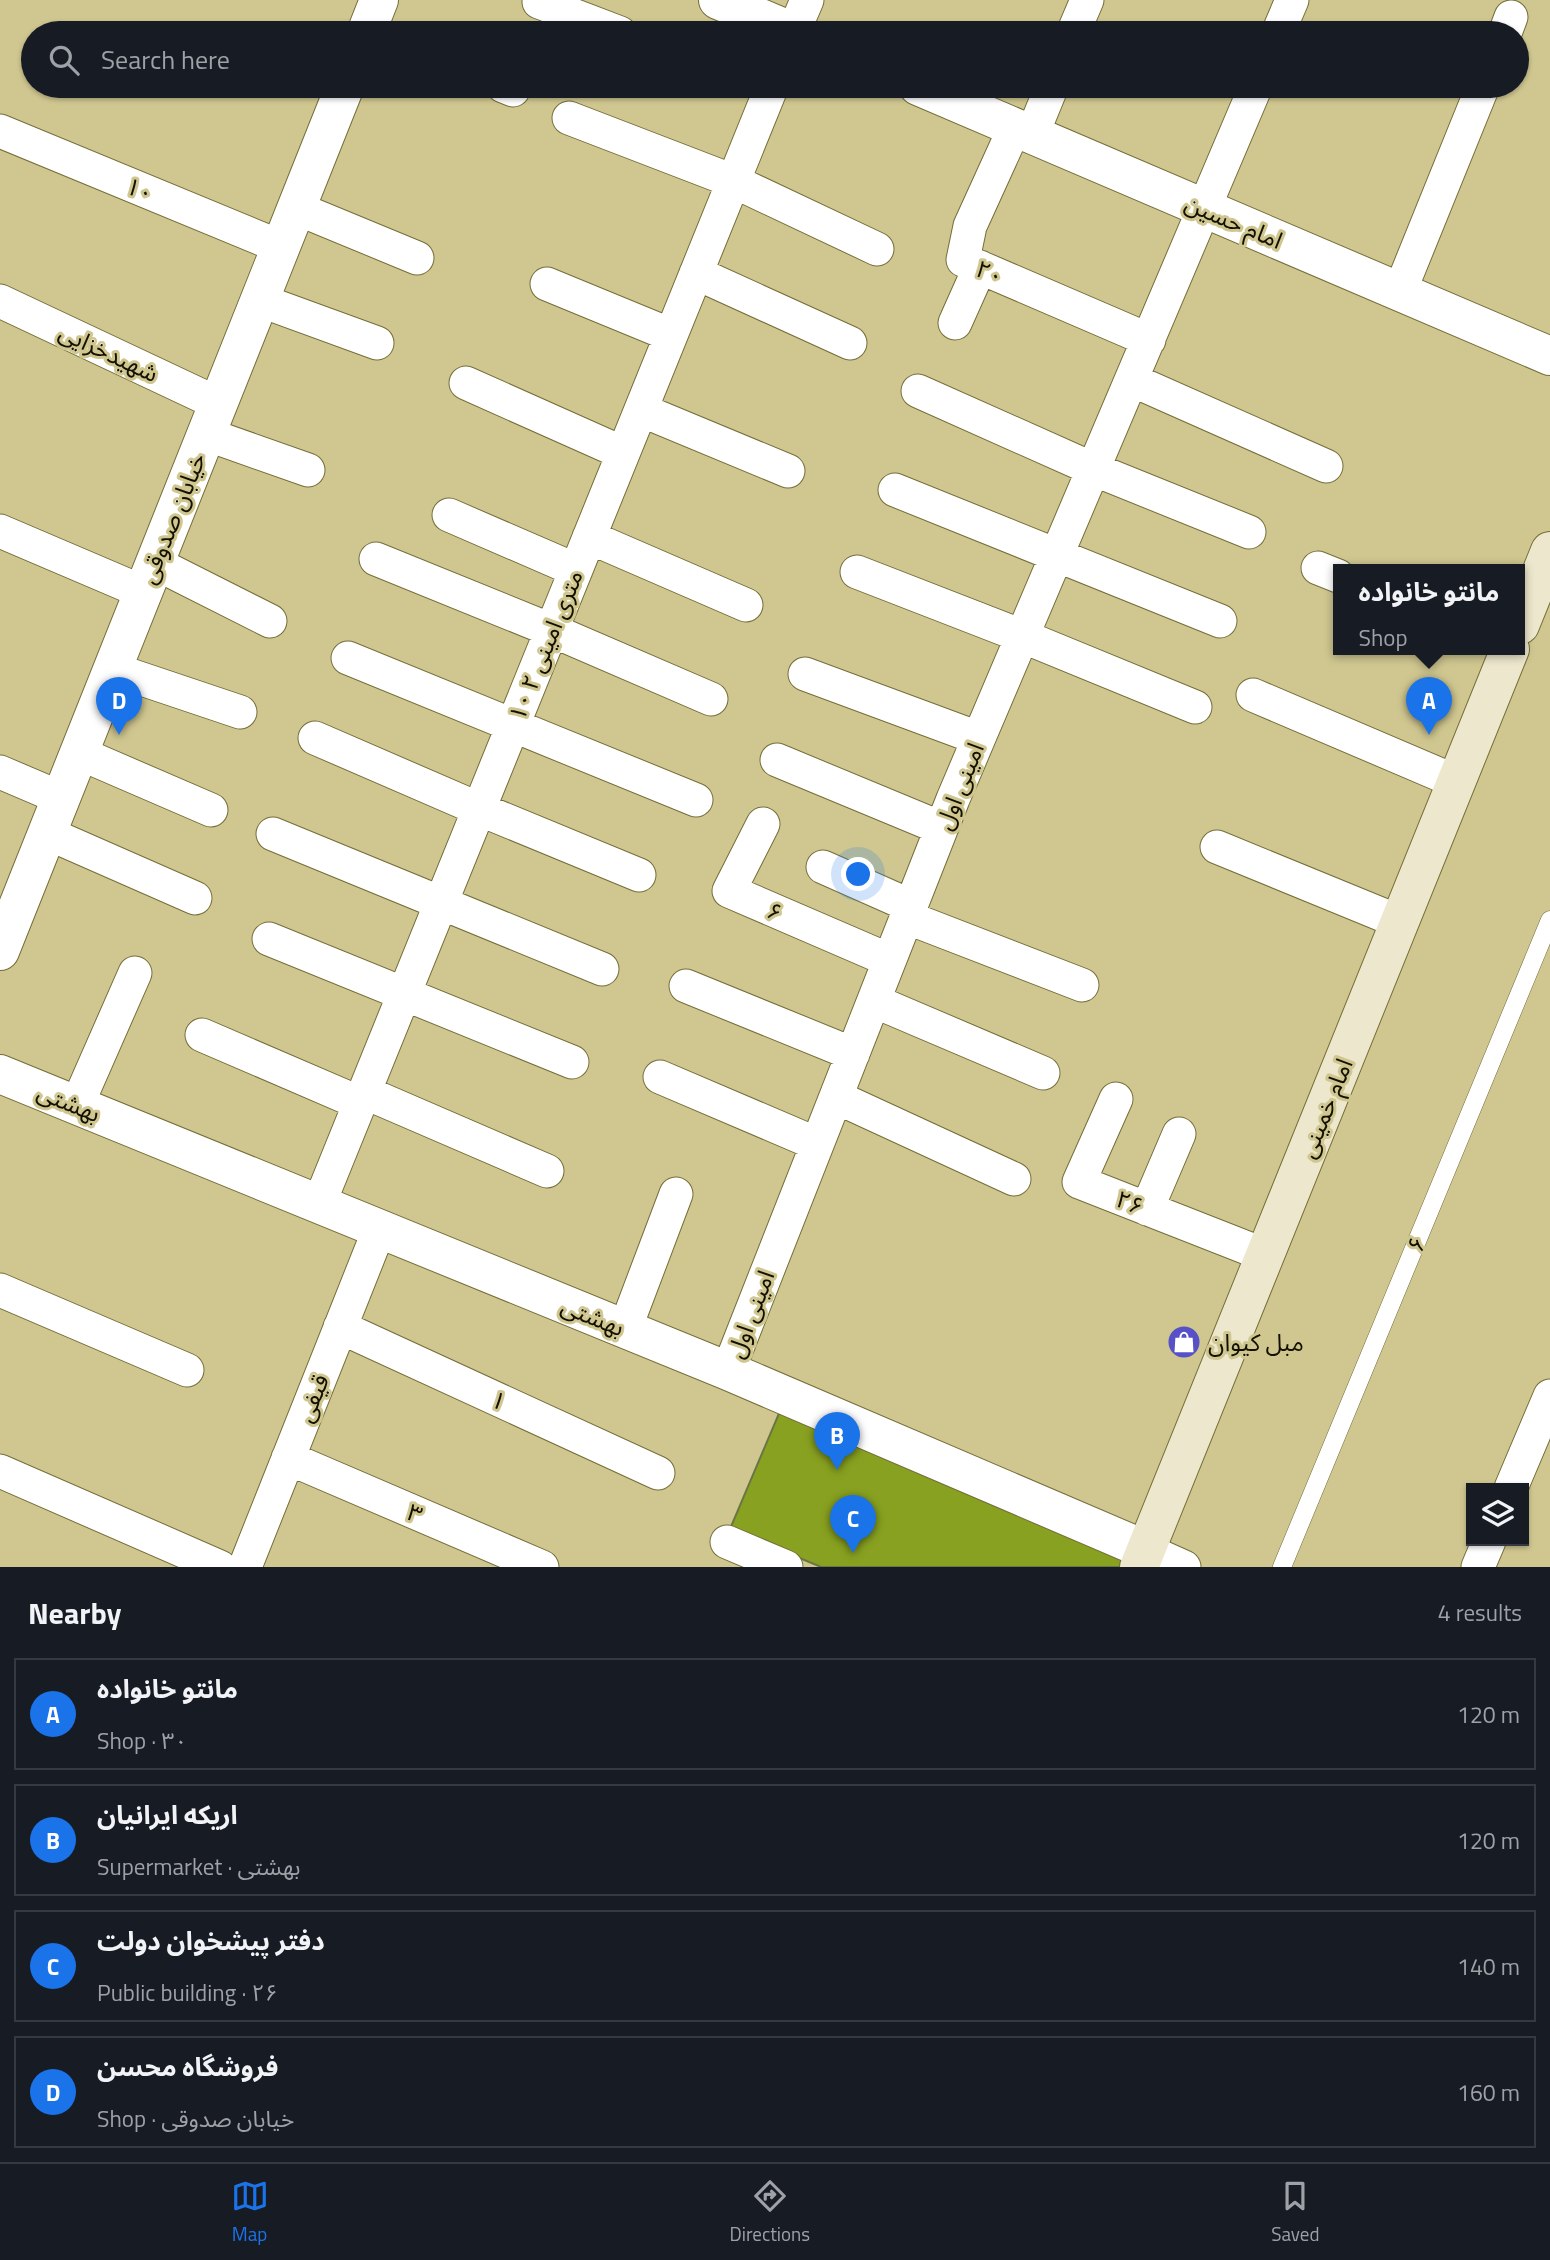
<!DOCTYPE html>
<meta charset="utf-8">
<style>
:root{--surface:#171b24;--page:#242831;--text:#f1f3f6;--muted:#9ea1a6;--line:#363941;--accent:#1a73e8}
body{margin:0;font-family:"Titillium Web","Noto Sans Arabic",sans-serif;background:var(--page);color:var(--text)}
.controls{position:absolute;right:21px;bottom:21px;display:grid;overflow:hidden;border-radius:0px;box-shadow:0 2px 5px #0004}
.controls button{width:63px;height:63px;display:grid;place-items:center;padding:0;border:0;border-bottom:2px solid var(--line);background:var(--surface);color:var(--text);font:35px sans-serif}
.you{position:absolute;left:859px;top:875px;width:24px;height:24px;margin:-18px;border:5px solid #fff;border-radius:50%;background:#1a73e8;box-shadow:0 0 0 10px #1a73e833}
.badge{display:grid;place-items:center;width:46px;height:46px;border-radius:50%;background:var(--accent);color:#fff;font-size:23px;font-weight:700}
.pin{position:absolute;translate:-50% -58px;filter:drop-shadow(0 2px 4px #0008)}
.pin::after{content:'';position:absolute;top:37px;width:24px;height:21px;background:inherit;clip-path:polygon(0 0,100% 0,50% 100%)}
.popup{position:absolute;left:1333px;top:564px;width:192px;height:91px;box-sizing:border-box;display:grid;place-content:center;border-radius:0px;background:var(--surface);filter:drop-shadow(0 2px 5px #0005);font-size:23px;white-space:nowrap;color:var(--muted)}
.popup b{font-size:26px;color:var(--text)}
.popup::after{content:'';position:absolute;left:50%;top:100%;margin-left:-14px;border:14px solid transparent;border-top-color:var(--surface)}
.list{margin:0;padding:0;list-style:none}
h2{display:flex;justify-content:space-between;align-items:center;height:91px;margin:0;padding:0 28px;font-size:30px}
h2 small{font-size:23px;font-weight:400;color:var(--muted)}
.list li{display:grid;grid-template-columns:46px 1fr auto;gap:21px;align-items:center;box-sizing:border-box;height:112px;margin:0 14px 14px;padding:0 14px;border:2px solid var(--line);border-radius:0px}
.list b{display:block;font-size:26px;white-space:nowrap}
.list p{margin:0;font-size:23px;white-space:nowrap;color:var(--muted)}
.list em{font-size:23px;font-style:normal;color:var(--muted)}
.icon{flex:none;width:38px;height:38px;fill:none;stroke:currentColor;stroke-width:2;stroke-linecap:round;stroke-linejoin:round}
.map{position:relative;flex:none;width:1550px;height:1567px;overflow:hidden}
.search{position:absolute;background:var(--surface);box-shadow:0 2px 5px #0004;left:21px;right:21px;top:21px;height:77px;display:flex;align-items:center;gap:18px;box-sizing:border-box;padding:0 24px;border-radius:38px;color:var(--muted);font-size:26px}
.sheet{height:595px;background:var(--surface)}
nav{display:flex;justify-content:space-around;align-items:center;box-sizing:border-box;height:98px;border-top:2px solid var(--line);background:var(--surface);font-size:19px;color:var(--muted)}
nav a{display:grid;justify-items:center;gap:4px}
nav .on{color:var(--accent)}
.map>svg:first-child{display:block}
.building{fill:#88a120;stroke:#697544;stroke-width:2}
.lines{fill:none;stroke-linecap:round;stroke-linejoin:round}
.service-casing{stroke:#756d38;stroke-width:19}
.minor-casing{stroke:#756d38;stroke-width:35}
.tertiary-casing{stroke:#756d38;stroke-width:40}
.secondary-casing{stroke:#756d38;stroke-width:40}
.service{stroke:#fff;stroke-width:18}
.minor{stroke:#fff;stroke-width:33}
.tertiary{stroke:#fff;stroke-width:38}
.secondary{stroke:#ede8cd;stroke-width:38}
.labels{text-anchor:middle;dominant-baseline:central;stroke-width:6;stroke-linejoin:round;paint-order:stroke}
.street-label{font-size:24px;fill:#141000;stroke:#d0c790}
.poi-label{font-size:24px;fill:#141000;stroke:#d0c790;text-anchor:start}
</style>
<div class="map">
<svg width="1550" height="1567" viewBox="0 0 1550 1567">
<rect width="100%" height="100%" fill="#d0c790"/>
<!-- building -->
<path class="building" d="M780 1411 1128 1558 1125 1567H821L730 1529Z"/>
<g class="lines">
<defs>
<path id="service" d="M1282 1567 1550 920"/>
<path id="minor" d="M539 2 620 33
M793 33 807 0
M1073 33 1087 0
M1278 33 1292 0
M1505 33 1511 17
M503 86 513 90
M569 118 733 181 877 249
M1015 127 970 226 963 260 1149 340
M0 131 281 247
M1032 135 1052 86
M296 208 417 258
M696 273 850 343
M547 284 671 335
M1400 291 1483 86
M259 300 377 343
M0 301 219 404
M955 323 980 267
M1132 380 1326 466
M466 383 623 453
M918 391 1093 469 1249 532
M641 410 788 471
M206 434 308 470
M895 490 1220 621
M449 515 576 570
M0 531 143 592
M589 537 746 605
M376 559 551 630 711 699
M155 563 270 621
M1318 568 1338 576
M857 572 1022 636 1195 707
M348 658 696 800
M112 669 240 712
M805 674 978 738
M1253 695 1457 782
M315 738 479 809 639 875
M79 753 211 810
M777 760 941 828
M0 772 61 798
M763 824 729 891 889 960
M47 833 195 898
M273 834 602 969
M1217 847 1400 922
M823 867 911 906
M906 917 1082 985
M269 939 572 1062
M686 986 853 1054
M874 1001 1043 1073
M202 1035 360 1103
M660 1077 817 1144
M364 1092 547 1171
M836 1097 1014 1179
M1116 1099 1079 1182 1265 1255
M77 1105 135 973
M319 1204 772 86
M1147 1209 1179 1134
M0 1290 187 1370
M340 1327 658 1473
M625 1329 676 1194
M728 1371 953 799 1256 86
M288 1458 542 1567
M0 1471 220 1567
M1511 1488 1550 1396
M727 1542 786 1567
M1146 1550 1184 1567
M245 1567 379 1230
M1478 1567 1489 1541"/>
<path id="tertiary" d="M718 0 796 33
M366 33 379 0
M918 86 1550 356
M0 951 345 86
M0 1074 728 1371 1146 1550"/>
<path id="secondary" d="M1520 625 1550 551
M1139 1567 1510 649"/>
</defs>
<!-- service casing -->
<use href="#service" class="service-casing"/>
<!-- minor casing -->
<use href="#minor" class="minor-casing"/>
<!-- tertiary casing -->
<use href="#tertiary" class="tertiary-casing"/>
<!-- secondary casing -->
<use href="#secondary" class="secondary-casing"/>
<!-- service -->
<use href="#service" class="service"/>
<!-- minor -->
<use href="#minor" class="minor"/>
<!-- tertiary -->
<use href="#tertiary" class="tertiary"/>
<!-- secondary -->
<use href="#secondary" class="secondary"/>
</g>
<!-- icons -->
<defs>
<symbol id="shop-disc" viewBox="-11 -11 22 22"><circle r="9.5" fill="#5750c7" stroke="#d0c790"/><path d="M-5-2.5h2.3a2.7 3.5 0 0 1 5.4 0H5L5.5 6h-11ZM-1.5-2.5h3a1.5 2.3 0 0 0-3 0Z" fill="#fff"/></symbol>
</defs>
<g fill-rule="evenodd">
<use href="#shop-disc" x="1165" y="1323" width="38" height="38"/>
</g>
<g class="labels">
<!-- street labels -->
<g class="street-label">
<text transform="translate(140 189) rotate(22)">۱۰</text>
<text transform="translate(1234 221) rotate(23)">امام حسین</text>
<text transform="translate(990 272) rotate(23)">۲۰</text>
<text transform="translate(109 352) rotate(25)">شهیدخزایی</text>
<text transform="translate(172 518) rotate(-68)">خیابان صدوقی</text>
<text transform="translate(545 645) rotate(-68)">۱۰ متری امینی ۲</text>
<text transform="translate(959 786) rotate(-68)">امینی اول</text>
<text transform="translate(775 911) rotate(24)">۶</text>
<text transform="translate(69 1102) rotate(22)">بهشتی</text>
<text transform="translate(1325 1108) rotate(-68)">امام خمینی</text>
<text transform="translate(1130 1202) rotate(21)">۲۶</text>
<text transform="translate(1416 1244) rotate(-67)">۶</text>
<text transform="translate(750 1314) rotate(-69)">امینی اول</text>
<text transform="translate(593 1316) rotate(22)">بهشتی</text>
<text transform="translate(312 1398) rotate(-68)">قیفی</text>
<text transform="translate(499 1400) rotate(25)">۱</text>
<text transform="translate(415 1513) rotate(23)">۳</text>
</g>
<!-- poi labels -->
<g class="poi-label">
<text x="1208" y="1342">مبل کیوان</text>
</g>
</g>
</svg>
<div class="controls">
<button><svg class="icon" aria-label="layers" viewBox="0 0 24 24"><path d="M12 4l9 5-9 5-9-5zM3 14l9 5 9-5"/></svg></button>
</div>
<div class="you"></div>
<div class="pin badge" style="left:1429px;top:735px">A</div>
<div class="popup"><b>مانتو خانواده</b>Shop</div>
<div class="pin badge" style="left:837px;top:1470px">B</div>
<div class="pin badge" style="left:853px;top:1553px">C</div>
<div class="pin badge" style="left:119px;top:735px">D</div>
<div class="search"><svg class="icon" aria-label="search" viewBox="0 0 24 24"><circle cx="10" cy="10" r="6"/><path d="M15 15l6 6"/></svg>Search here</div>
</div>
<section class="sheet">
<h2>Nearby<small>4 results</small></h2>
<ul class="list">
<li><span class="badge">A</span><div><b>مانتو خانواده</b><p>Shop · ۳۰</p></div><em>120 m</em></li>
<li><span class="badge">B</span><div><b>اریکه ایرانیان</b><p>Supermarket · بهشتی</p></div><em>120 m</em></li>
<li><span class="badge">C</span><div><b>دفتر پیشخوان دولت</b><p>Public building · ۲۶</p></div><em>140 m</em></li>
<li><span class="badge">D</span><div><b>فروشگاه محسن</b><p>Shop · خیابان صدوقی</p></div><em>160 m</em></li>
</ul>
</section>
<nav>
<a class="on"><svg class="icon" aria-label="map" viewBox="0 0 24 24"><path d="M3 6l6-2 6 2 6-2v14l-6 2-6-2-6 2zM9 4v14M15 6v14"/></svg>Map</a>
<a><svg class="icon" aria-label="directions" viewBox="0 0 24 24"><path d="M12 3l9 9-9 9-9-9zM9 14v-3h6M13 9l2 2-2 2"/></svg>Directions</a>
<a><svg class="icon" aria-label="saved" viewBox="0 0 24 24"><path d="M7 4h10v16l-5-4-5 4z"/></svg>Saved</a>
</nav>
